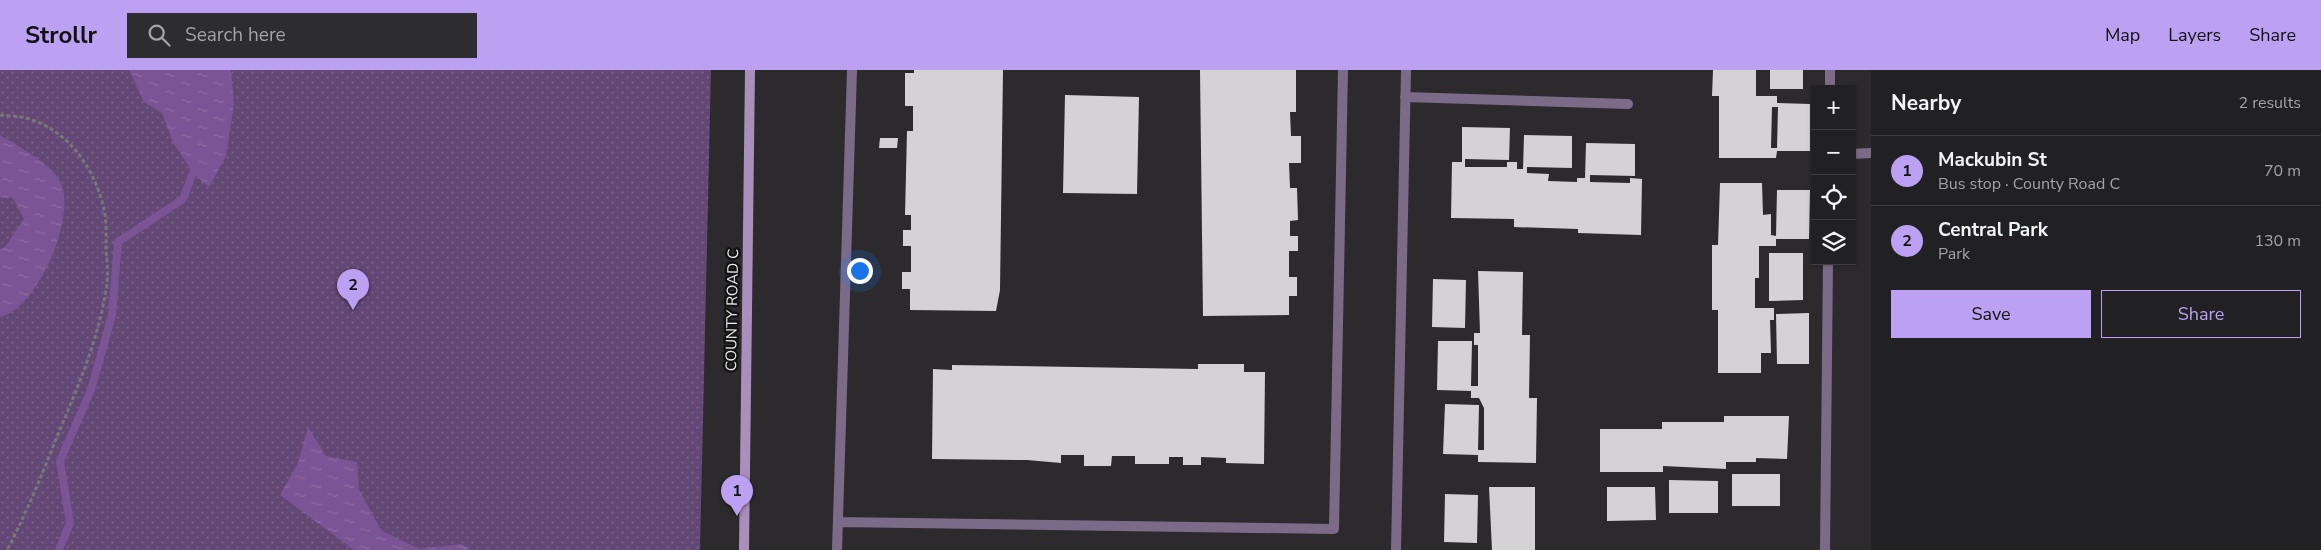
<!DOCTYPE html>
<meta charset="utf-8">
<style>
:root{--surface:#212022;--page:#2d2d2f;--text:#f1f3f6;--muted:#a2a3a5;--line:#3e3e40;--accent:#bca0f2}
body{margin:0;font-family:"Nunito Sans",sans-serif;background:var(--page);color:var(--text)}
.controls{position:absolute;right:15px;top:15px;display:grid;overflow:hidden;border-radius:0px;box-shadow:0 1px 4px #0004}
.controls button{width:45px;height:45px;display:grid;place-items:center;padding:0;border:0;border-bottom:1px solid var(--line);background:var(--surface);color:var(--text);font:25px sans-serif}
.you{position:absolute;left:859px;top:200px;width:18px;height:18px;margin:-12px;border:4px solid #fff;border-radius:50%;background:#1a73e8;box-shadow:0 0 0 8px #1a73e833}
.badge{display:grid;place-items:center;width:32px;height:32px;border-radius:50%;background:var(--accent);color:#111;font-size:16px;font-weight:700}
.pin{position:absolute;translate:-50% -41px;filter:drop-shadow(0 1px 2px #0008)}
.pin::after{content:'';position:absolute;top:26px;width:18px;height:15px;background:inherit;clip-path:polygon(0 0,100% 0,50% 100%)}
.list{margin:0;padding:0;list-style:none}
h2{display:flex;justify-content:space-between;align-items:center;height:65px;margin:0;padding:0 20px;font-size:21px}
h2 small{font-size:16px;font-weight:400;color:var(--muted)}
.list li{display:grid;grid-template-columns:32px 1fr auto;gap:15px;align-items:center;box-sizing:border-box;height:70px;padding:0 20px;border-top:1px solid var(--line)}
.list b{display:block;font-size:19px;white-space:nowrap}
.list p{margin:0;font-size:16px;white-space:nowrap;color:var(--muted)}
.list em{font-size:16px;font-style:normal;color:var(--muted)}
.actions{display:flex;gap:10px;padding:15px 20px}
.actions a{flex:1;padding:11px 0;border:1px solid var(--accent);border-radius:0px;text-align:center;font-size:18px;color:var(--accent)}
.actions .main{background:var(--accent);color:#111}
.icon{flex:none;width:28px;height:28px;fill:none;stroke:currentColor;stroke-width:2;stroke-linecap:round;stroke-linejoin:round}
.map{position:relative;flex:none;width:1871px;height:480px;overflow:hidden}
header{display:flex;align-items:center;gap:30px;box-sizing:border-box;height:70px;padding:0 25px;background:var(--accent);color:#111}
header strong{font-size:24px}
nav{display:flex;gap:28px;margin-inline-start:auto;font-size:18px}
.search{width:350px;height:45px;background:var(--page);display:flex;align-items:center;gap:12px;box-sizing:border-box;padding:0 18px;border-radius:0px;color:var(--muted);font-size:19px}
main{display:flex}
aside{flex:1;background:var(--surface)}
.map>svg:first-child{display:block}
.park{fill:url(#park-dots)}
.water{fill:url(#water-ripples)}
.lines{fill:none;stroke-linecap:round;stroke-linejoin:round}
.stream{stroke:#7b5495;stroke-width:8}
.building{fill:#d4d2d5;fill-rule:evenodd}
.path{stroke:#777678;stroke-width:3;stroke-dasharray:4 2.5;stroke-linecap:butt}
.service{stroke:#7c6b88;stroke-width:10}
.secondary{stroke:#aa8fbd;stroke-width:10}
.labels{text-anchor:middle;dominant-baseline:central;stroke-width:5;stroke-linejoin:round;paint-order:stroke}
.street-label{font-size:15px;fill:#ebeaec;stroke:#141314}
</style>
<header>
<strong>Strollr</strong>
<div class="search"><svg class="icon" aria-label="search" viewBox="0 0 24 24"><circle cx="10" cy="10" r="6"/><path d="M15 15l6 6"/></svg>Search here</div>
<nav><a>Map</a><a>Layers</a><a>Share</a></nav>
</header>
<main>
<div class="map">
<svg width="1871" height="480" viewBox="0 0 1871 480">
<defs>
<pattern id="park-dots" width="8" height="8" patternUnits="userSpaceOnUse" patternTransform="scale(1.25)"><rect width="8" height="8" fill="#634775"/><path d="M2 2h.1M6 6h.1" fill="none" stroke="#7a6289" stroke-width="1.8" stroke-linecap="round"/></pattern>
<pattern id="water-ripples" width="26" height="14" patternUnits="userSpaceOnUse" patternTransform="scale(1.25)"><rect width="26" height="14" fill="#7b5495"/><path d="M2 4q2-2 4 0t4 0M15 11q2-2 4 0t4 0" fill="none" stroke="#8e6da4"/></pattern>
</defs>
<rect width="100%" height="100%" fill="#2c2a2d"/>
<!-- park -->
<path class="park" d="M0 0H711L700 480H0Z"/>
<!-- water -->
<path class="water" d="M129 0H231L234 33 226 86 209 117 193 103 173 72 162 43 144 32Z
M0 65C18 76 50 93 60 111 78 146 37 239 0 247V179L5 177 24 149 12 127 0 128Z
M308 357 326 386 357 392 359 419 381 460 419 479 462 474 470 480H354L280 425 298 393Z"/>
<g class="lines">
<!-- stream -->
<path class="stream" d="M59 480 70 453 60 391 91 320 112 245 118 172 183 129 193 103"/>
</g>
<!-- building -->
<path class="building" d="M914 0H1003L1000 220 996 241 910 240V219H902V202H911V176H903V160H911V145H905L907 61H913V36H905V3H914Z
M1200 0H1296V42H1290L1291 66H1301V93H1289L1290 118H1297L1298 150 1290 151V166H1298V181H1289V207H1297V226H1289V245L1203 246Z
M1713 0H1756V26H1777V33L1810 34V81H1777L1776 88H1719V26H1712ZM1772 37H1778L1777 78H1771Z
M1770 0H1803V19H1770Z
M1065 25 1139 27 1137 124 1063 123Z
M1462 57 1510 58 1509 90 1465 89V97H1507V92H1517V99H1523L1524 65 1572 66V98L1527 97V103L1549 104 1548 111 1577 112V108H1585L1586 73 1635 74V106L1590 105V112L1630 113V108L1642 109 1641 165 1578 163V159L1514 157V149L1451 148 1452 92H1462Z
M880 68H898L897 78H879Z
M1720 113H1762L1763 145 1771 144V165L1776 166 1777 120H1810L1809 169H1776V176H1759V208H1755V238H1774V250H1770L1771 283H1761V303H1718V240H1712V175H1718Z
M1769 183H1803V230L1769 231Z
M1478 201 1523 202 1522 265H1530L1529 328H1537L1536 393 1478 392V385L1443 384 1445 334 1479 335 1478 380H1484V338L1479 328H1471V321L1437 320 1438 271H1472L1471 316H1478V275H1474V263H1480Z
M1433 209 1466 210 1465 258 1432 257Z
M1809 243V294H1777L1776 244Z
M1198 294H1244V302H1265L1264 394 1226 393V388L1201 387V395H1183V387H1169V394H1135V386H1112L1111 396H1084V385H1061V393L1027 390 932 389 933 299 952 300V295L1198 299Z
M1724 346H1789L1787 389 1756 388V392H1726V399L1663 396V402H1600V359H1662V352H1724Z
M1732 404H1780V436H1732Z
M1669 410 1718 411V443H1669Z
M1489 417H1535V480H1492Z
M1607 417H1655L1656 450 1607 451Z
M1445 424 1478 425 1477 473 1444 472Z"/>
<g class="lines">
<!-- path -->
<path class="path" d="M0 45C9 46 18 46 26 48 67 59 93 96 103 135 107 149 106 166 106 180 107 191 108 203 107 214 99 269 77 319 56 369 41 407 26 444 7 480"/>
<!-- service -->
<path class="service" d="M1830 19V0
M1405 27 1628 34
M1852 84 1871 83
M838 452 1334 459 1343 0
M837 480 852 0
M1396 480 1406 0
M1825 480 1828 191"/>
<!-- secondary -->
<path class="secondary" d="M744 480 750 0"/>
</g>
<g class="labels">
<!-- street labels -->
<g class="street-label">
<text transform="translate(732 240) rotate(-89)">COUNTY ROAD C</text>
</g>
</g>
</svg>
<div class="controls">
<button>+</button>
<button>−</button>
<button><svg class="icon" aria-label="locate" viewBox="0 0 24 24"><circle cx="12" cy="12" r="6"/><path d="M12 2v4M12 18v4M2 12h4M18 12h4"/></svg></button>
<button><svg class="icon" aria-label="layers" viewBox="0 0 24 24"><path d="M12 4l9 5-9 5-9-5zM3 14l9 5 9-5"/></svg></button>
</div>
<div class="you"></div>
<div class="pin badge" style="left:737px;top:446px">1</div>
<div class="pin badge" style="left:353px;top:240px">2</div>
</div>
<aside>
<h2>Nearby<small>2 results</small></h2>
<ul class="list">
<li><span class="badge">1</span><div><b>Mackubin St</b><p>Bus stop · County Road C</p></div><em>70 m</em></li>
<li><span class="badge">2</span><div><b>Central Park</b><p>Park</p></div><em>130 m</em></li>
</ul>
<div class="actions"><a class="main">Save</a><a>Share</a></div>
</aside>
</main>
